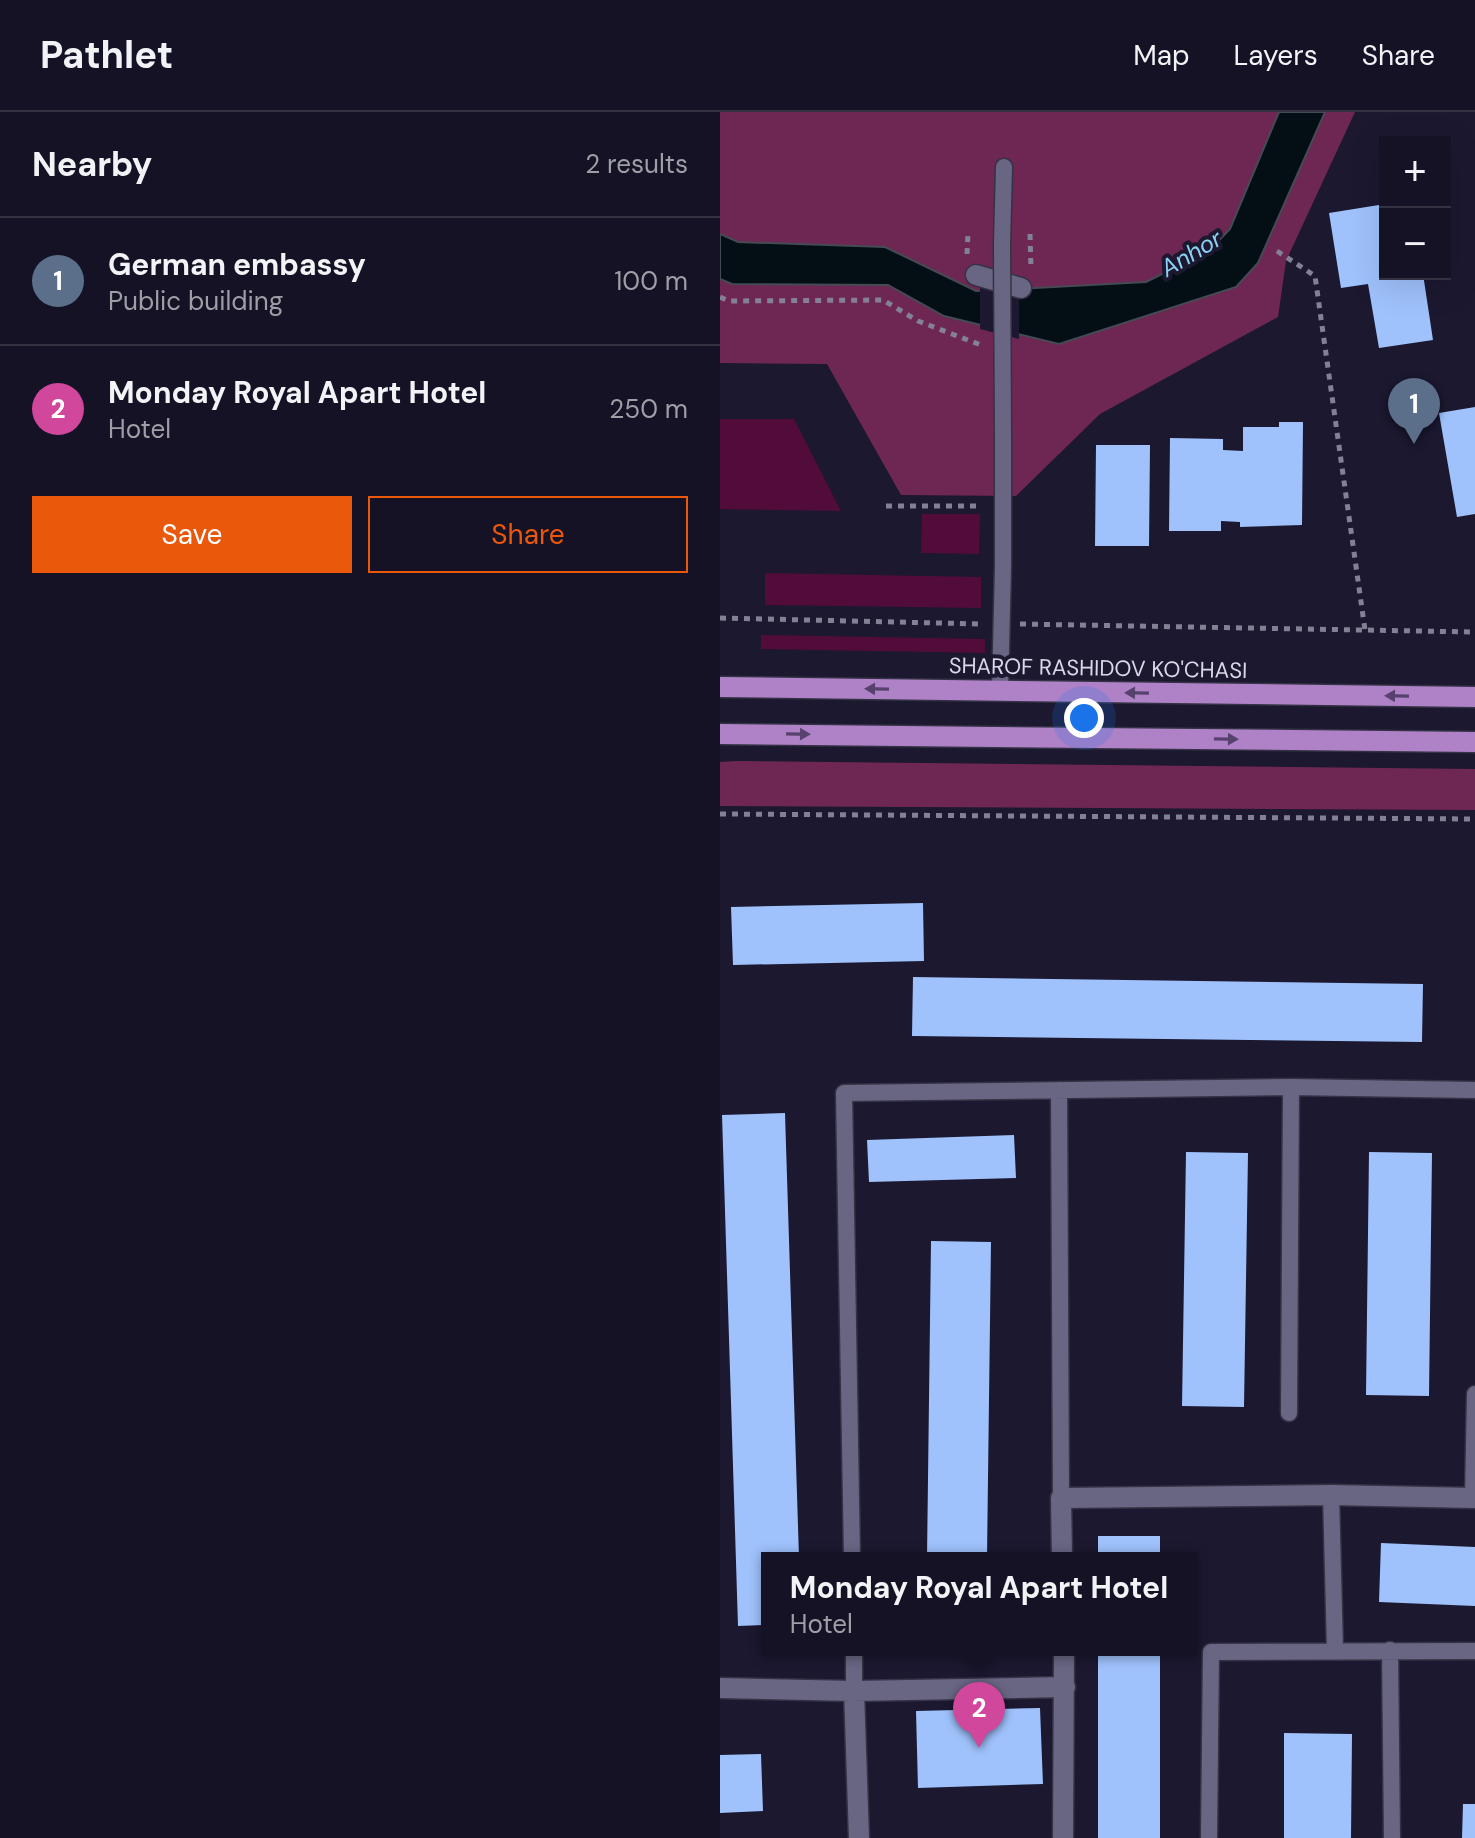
<!DOCTYPE html>
<meta charset="utf-8">
<style>
:root{--surface:#141224;--page:#212031;--text:#f1f3f6;--muted:#9d9ea6;--line:#333241;--accent:#ea580c}
body{margin:0;font-family:"DM Sans",sans-serif;background:var(--page);color:var(--text)}
.controls{position:absolute;right:24px;top:24px;display:grid;overflow:hidden;border-radius:0px;box-shadow:0 8px 32px #0002}
.controls button{width:72px;height:72px;display:grid;place-items:center;padding:0;border:0;border-bottom:2px solid var(--line);background:var(--surface);color:var(--text);font:40px sans-serif}
.you{position:absolute;left:364px;top:606px;width:28px;height:28px;margin:-20px;border:6px solid #fff;border-radius:50%;background:#1a73e8;box-shadow:0 0 0 12px #1a73e833}
.badge{display:grid;place-items:center;width:52px;height:52px;border-radius:50%;background:var(--accent);color:#fff;font-size:26px;font-weight:700}
.pin{position:absolute;translate:-50% -66px;filter:drop-shadow(0 2px 4px #0008)}
.pin::after{content:'';position:absolute;top:42px;width:28px;height:24px;background:inherit;clip-path:polygon(0 0,100% 0,50% 100%)}
.popup{position:absolute;left:41px;top:1440px;width:436px;height:104px;box-sizing:border-box;display:grid;place-content:center;border-radius:0px;background:var(--surface);filter:drop-shadow(0 2px 6px #0005);font-size:26px;white-space:nowrap;color:var(--muted)}
.popup b{font-size:30px;color:var(--text)}
.popup::after{content:'';position:absolute;left:50%;top:100%;margin-left:-16px;border:16px solid transparent;border-top-color:var(--surface)}
.list{margin:0;padding:0;list-style:none}
h2{display:flex;justify-content:space-between;align-items:center;height:104px;margin:0;padding:0 32px;font-size:34px}
h2 small{font-size:26px;font-weight:400;color:var(--muted)}
.list li{display:grid;grid-template-columns:52px 1fr auto;gap:24px;align-items:center;box-sizing:border-box;height:128px;padding:0 32px;border-top:2px solid var(--line)}
.list b{display:block;font-size:30px;white-space:nowrap}
.list p{margin:0;font-size:26px;white-space:nowrap;color:var(--muted)}
.list em{font-size:26px;font-style:normal;color:var(--muted)}
.actions{display:flex;gap:16px;padding:24px 32px}
.actions a{flex:1;padding:18px 0;border:2px solid var(--accent);border-radius:0px;text-align:center;font-size:28px;color:var(--accent)}
.actions .main{background:var(--accent);color:#fff}
.map{position:relative;flex:none;width:755px;height:1726px;overflow:hidden}
header{display:flex;align-items:center;gap:48px;box-sizing:border-box;height:112px;padding:0 40px;background:var(--surface);border-bottom:2px solid var(--line)}
header strong{font-size:38px}
nav{display:flex;gap:44px;margin-inline-start:auto;font-size:28px}
main{display:flex}
aside{flex:1;background:var(--surface)}
.map>svg:first-child{display:block}
.green{fill:#520c3b}
.forest{fill:#6e2753}
.water{fill:#040f15;stroke:#444b55;stroke-width:2}
.pier{fill:#1b1830}
.building{fill:#9fc2fc}
.lines{fill:none;stroke-linecap:round;stroke-linejoin:round}
.lane-casing{stroke:#353245;stroke-width:19}
.street-casing{stroke:#353245;stroke-width:23}
.primary-casing{stroke:#353245;stroke-width:23}
.path{stroke:#838195;stroke-width:5;stroke-dasharray:6 6;stroke-linecap:butt}
.lane{stroke:#696684;stroke-width:16}
.street{stroke:#696684;stroke-width:20}
.primary{stroke:#af82c8;stroke-width:20}
.lane-bridge-casing{stroke:#353245;stroke-width:19;stroke-linecap:butt}
.lane-bridge{stroke:#696684;stroke-width:16}
.oneway{fill:#56426d}
.labels{text-anchor:middle;dominant-baseline:central;stroke-width:8;stroke-linejoin:round;paint-order:stroke}
.street-label{font-size:22px;fill:#d9d8e9;stroke:#1b1830}
.water-label{font-size:24px;font-style:italic;fill:#8dd2f6;stroke:#1b1830}
</style>
<header>
<strong>Pathlet</strong>
<nav><a>Map</a><a>Layers</a><a>Share</a></nav>
</header>
<main>
<aside>
<h2>Nearby<small>2 results</small></h2>
<ul class="list">
<li><span class="badge" style="background:#5c6f8a">1</span><div><b>German embassy</b><p>Public building</p></div><em>100 m</em></li>
<li><span class="badge" style="background:#d1479c">2</span><div><b>Monday Royal Apart Hotel</b><p>Hotel</p></div><em>250 m</em></li>
</ul>
<div class="actions"><a class="main">Save</a><a>Share</a></div>
</aside>
<div class="map">
<svg width="755" height="1726" viewBox="0 0 755 1726">
<rect width="100%" height="100%" fill="#1b1830"/>
<!-- green -->
<path class="green" d="M0 307H74L121 399 0 397Z
M202 402H260L259 442 201 441Z
M45 461 261 465V496L45 493Z
M41 523 265 527V541L41 537Z"/>
<!-- forest -->
<path class="forest" d="M0 0H559L510 117 489 139 426 170 256 179 228 166 18 130 0 122Z
M605 0H635L566 149 558 205 380 302 296 384 181 383 107 252 0 251V167L12 172 168 173 224 204 515 175 538 151Z
M16 649 755 657V698L0 694V650Z"/>
<!-- water -->
<path class="water" d="M559 0H605L538 151 516 175 339 232 224 204 168 173 12 172 0 167V122L18 130 165 135 256 179 426 170 489 139 510 117Z"/>
<!-- pier -->
<path class="pier" d="M299 173V227L260 217V175Z"/>
<!-- building -->
<path class="building" d="M665 92V162H703L713 228 659 236 648 172 621 176 609 101Z
M755 295V402L737 405 719 301Z
M559 310H583L582 413 520 415V410L501 409V419H449L450 326 503 327V338L523 339V315H559Z
M376 333H430L429 434H375Z
M203 791 204 849 13 853 11 795Z
M193 865 703 872 702 930 192 924Z
M65 1001 79 1446H47V1513L18 1514 2 1003Z
M294 1023 296 1066 149 1070 147 1028Z
M466 1040 528 1041 524 1295 462 1294Z
M649 1040 712 1041 709 1284 646 1283Z
M211 1129 271 1130 267 1446H207Z
M378 1424H440V1446H378Z
M661 1431 755 1435V1494L659 1490Z
M378 1538H440V1726H378Z
M320 1596 323 1672 198 1676 196 1599Z
M564 1621 632 1622 631 1726H564Z
M41 1642 43 1699 0 1701V1643Z
M743 1692H755V1726H742Z"/>
<g class="lines">
<defs>
<path id="lane" d="M282 132 284 55
M280 579 283 454V326
M339 978 341 1386
M569 1301 571 975
M611 1383 615 1538
M753 1386 755 1282
M132 1446 124 981 571 975 755 978
M134 1538V1579
M670 1538 672 1726
M489 1726 491 1540 755 1539"/>
<path id="street" d="M256 163 301 176
M342 1446 341 1386 611 1383 755 1386
M0 1576 134 1579 139 1726
M134 1579 345 1575
M343 1726 344 1538"/>
<path id="primary" d="M0 575 755 585
M0 622 755 630"/>
</defs>
<!-- lane casing -->
<use href="#lane" class="lane-casing"/>
<!-- street casing -->
<use href="#street" class="street-casing"/>
<!-- primary casing -->
<use href="#primary" class="primary-casing"/>
<!-- path -->
<path class="path" d="M310 122 311 157
M557 139 595 164 645 518
M247 142 248 121
M0 185 9 189 163 188 198 209 261 233
M166 394H261
M0 506 262 512
M300 512 755 520
M0 702 755 707"/>
<!-- lane -->
<use href="#lane" class="lane"/>
<!-- street -->
<use href="#street" class="street"/>
<!-- primary -->
<use href="#primary" class="primary"/>
<defs>
<path id="lane-bridge" d="M282 132 283 326"/>
</defs>
<!-- lane-bridge casing -->
<use href="#lane-bridge" class="lane-bridge-casing"/>
<!-- lane-bridge -->
<use href="#lane-bridge" class="lane-bridge"/>
</g>
<!-- one-way arrows -->
<defs><path id="oneway-solid" d="M-6-.8H1V-3.2L6.5 0L1 3.2V.8H-6Z" transform="scale(2)"/></defs>
<g class="oneway">
<use href="#oneway-solid" transform="translate(157 577) rotate(-179)"/>
<use href="#oneway-solid" transform="translate(417 581) rotate(-179)"/>
<use href="#oneway-solid" transform="translate(677 584) rotate(-179)"/>
<use href="#oneway-solid" transform="translate(78 622) rotate(1)"/>
<use href="#oneway-solid" transform="translate(506 627) rotate(1)"/>
</g>
<g class="labels">
<!-- street labels -->
<g class="street-label">
<text transform="translate(378 556) rotate(1)">SHAROF RASHIDOV KO'CHASI</text>
</g>
<!-- water labels -->
<g class="water-label">
<text transform="translate(471 141) rotate(-31)">Anhor</text>
</g>
</g>
</svg>
<div class="controls">
<button>+</button>
<button>−</button>
</div>
<div class="you"></div>
<div class="pin badge" style="left:694px;top:332px;background:#5c6f8a">1</div>
<div class="pin badge" style="left:259px;top:1636px;background:#d1479c">2</div>
<div class="popup"><b>Monday Royal Apart Hotel</b>Hotel</div>
</div>
</main>
